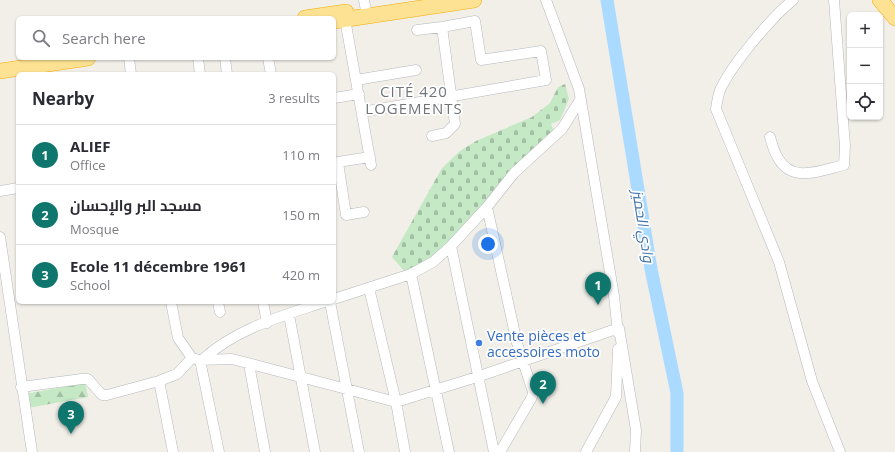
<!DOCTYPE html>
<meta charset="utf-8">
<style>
:root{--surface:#fff;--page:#f2f2f3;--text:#2b2b33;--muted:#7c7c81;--line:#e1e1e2;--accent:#0f766e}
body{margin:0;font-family:"Open Sans",Cairo,sans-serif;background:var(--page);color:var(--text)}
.controls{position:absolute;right:12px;top:12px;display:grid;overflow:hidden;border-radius:6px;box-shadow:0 1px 3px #0004}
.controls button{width:36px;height:36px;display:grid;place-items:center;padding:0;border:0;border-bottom:1px solid var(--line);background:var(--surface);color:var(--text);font:20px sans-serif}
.you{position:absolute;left:488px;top:244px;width:14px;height:14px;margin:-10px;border:3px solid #fff;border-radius:50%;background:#1a73e8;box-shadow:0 0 0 6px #1a73e833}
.badge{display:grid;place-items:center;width:26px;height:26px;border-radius:50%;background:var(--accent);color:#fff;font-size:13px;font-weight:700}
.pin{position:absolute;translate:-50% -33px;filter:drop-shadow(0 1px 2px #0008)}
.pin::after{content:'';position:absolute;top:21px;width:14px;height:12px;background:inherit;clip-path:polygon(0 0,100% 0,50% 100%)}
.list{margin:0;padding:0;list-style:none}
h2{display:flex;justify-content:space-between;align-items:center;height:52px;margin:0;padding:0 16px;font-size:17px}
h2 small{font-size:13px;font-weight:400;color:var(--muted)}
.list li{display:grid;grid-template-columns:26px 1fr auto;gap:12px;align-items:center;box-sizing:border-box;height:60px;padding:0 16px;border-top:1px solid var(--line)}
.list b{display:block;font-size:15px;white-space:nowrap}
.list p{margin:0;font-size:13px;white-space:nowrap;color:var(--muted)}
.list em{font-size:13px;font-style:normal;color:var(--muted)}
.icon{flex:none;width:22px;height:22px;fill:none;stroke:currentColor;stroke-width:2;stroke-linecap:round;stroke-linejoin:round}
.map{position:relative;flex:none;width:895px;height:452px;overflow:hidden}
.search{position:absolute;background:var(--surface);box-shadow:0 1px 3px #0004;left:16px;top:16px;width:320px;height:44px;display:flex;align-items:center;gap:10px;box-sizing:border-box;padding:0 14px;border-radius:6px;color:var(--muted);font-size:15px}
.panel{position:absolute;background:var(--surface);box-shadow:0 1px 3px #0004;left:16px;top:72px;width:320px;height:232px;border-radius:6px}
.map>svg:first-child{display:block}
.forest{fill:url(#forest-firs)}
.cemetery{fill:url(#cemetery-stones)}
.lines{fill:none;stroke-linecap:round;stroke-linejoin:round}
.river{stroke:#aadaff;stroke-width:13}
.minor-casing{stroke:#b5b8bc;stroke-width:11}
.highway-casing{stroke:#f9ab00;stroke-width:16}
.minor{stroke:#fff;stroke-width:10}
.highway{stroke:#fde293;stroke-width:15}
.shop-dot{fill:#3f7fe0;stroke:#fff;stroke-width:1.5}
.labels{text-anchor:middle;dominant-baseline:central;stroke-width:3.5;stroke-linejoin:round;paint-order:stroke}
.shop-label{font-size:14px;fill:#366cbe;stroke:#fff;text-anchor:start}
.neighbourhood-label{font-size:15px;letter-spacing:1px;fill:#70757a;stroke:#fff}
.water-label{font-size:15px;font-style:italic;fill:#4174aa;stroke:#fff}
</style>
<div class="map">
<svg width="895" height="452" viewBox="0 0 895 452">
<defs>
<pattern id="forest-firs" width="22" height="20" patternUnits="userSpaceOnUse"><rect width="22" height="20" fill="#c5e8c5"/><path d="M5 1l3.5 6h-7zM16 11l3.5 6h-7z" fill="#a3c0a4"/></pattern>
<pattern id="cemetery-stones" width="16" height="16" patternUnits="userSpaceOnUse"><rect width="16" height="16" fill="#c5e8c5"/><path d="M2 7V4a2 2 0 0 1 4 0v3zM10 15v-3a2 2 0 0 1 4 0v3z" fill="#a3c0a4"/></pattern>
</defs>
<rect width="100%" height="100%" fill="#f1efe8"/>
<!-- forest -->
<path class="forest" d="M85 383 88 397 28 408 25 394Z"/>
<!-- cemetery -->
<path class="cemetery" d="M565 84 569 99 560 120 551 124 554 131 510 174 434 258 405 272 392 257 442 168 460 151 476 141 532 117 550 103 558 87Z"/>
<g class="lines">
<!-- river -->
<path class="river" d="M607 0 651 269 677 393V452"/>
<defs>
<path id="minor" d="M364 0 367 16
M546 0 579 89 614 296 618 333
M793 0C770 19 734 62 721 88 718 94 717 102 716 109L779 262 812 381 840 452
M345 19 371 165
M417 30 442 27
M129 58 131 74
M198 58 200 74
M225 58 227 74
M268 58 271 74
M356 80 416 70
M334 98 359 94
M362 112 546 80 541 51 481 60 475 21 442 27 455 124 446 133 432 136
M770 137C772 144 774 152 778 158 792 184 822 170 844 165L845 146 834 0
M0 191 18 188
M487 207 517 343 533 392 532 397 500 452
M364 212 346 215 338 162 370 157
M0 237 32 452
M451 246 494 452
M411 274 449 452
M369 288 396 402 405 452
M334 299 411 274 433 262 451 246 487 207 514 173 562 129 580 100
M171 302 178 338 192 358 200 360 232 359 396 402 477 377 619 328 636 430 635 452
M218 302 220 312
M263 302 267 323
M330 302 359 452
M289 315 315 452
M200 360 219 452
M202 360C235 329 282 316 324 302
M249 364 265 452
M159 381 173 452
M21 387 82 379H88L102 395H107L159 381 177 374 192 358
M586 452 616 397 618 349"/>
<path id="highway" d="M880 0 895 18
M305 18 346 12
M334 21 474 0
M0 71 88 58"/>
</defs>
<!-- minor casing -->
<use href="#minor" class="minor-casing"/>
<!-- highway casing -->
<use href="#highway" class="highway-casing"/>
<!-- minor -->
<use href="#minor" class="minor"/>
<!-- highway -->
<use href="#highway" class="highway"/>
</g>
<!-- markers -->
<circle class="shop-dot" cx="479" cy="343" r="4"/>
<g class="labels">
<!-- shop labels -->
<g class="shop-label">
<text x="487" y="335">Vente pièces et<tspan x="487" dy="16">accessoires moto</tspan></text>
</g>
<!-- neighbourhood labels -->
<g class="neighbourhood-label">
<text x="414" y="91">CITÉ 420<tspan x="414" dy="17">LOGEMENTS</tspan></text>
</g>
<!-- water labels -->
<g class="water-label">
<text transform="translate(644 226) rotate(81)">وادي الحميز</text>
</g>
</g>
</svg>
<div class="controls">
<button>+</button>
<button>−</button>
<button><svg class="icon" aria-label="locate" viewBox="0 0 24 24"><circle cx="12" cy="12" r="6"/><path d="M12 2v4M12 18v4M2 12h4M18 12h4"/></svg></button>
</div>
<div class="you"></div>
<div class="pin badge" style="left:598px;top:305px">1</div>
<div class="pin badge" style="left:543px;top:404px">2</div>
<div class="pin badge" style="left:71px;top:434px">3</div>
<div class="search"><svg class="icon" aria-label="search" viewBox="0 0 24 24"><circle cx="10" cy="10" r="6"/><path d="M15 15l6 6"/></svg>Search here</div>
<section class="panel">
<h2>Nearby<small>3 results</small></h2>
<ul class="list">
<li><span class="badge">1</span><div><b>ALIEF</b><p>Office</p></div><em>110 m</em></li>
<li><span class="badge">2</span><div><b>مسجد البر والإحسان</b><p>Mosque</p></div><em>150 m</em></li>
<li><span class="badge">3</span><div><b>Ecole 11 décembre 1961</b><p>School</p></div><em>420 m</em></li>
</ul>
</section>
</div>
